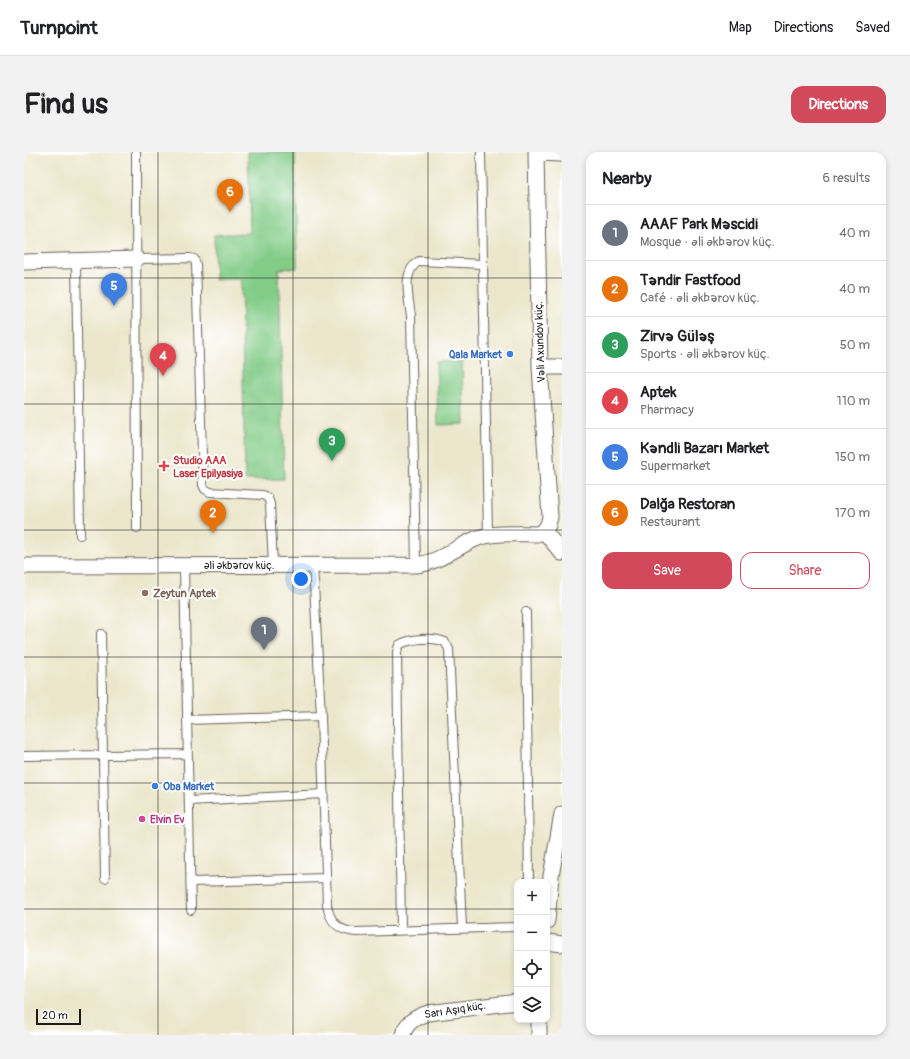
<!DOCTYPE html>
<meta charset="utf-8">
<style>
:root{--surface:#fff;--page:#f2f2f2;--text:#202124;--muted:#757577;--line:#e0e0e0;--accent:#d1495b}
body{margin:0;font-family:Pangolin,sans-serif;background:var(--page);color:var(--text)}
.controls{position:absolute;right:12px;bottom:12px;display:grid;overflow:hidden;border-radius:8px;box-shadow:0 2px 6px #0003}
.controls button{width:36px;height:36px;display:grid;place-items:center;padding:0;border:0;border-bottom:1px solid var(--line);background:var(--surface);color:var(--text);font:20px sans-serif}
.scale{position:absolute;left:12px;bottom:10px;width:45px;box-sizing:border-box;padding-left:4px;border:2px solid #1c1c1c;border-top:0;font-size:11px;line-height:14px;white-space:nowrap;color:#1c1c1c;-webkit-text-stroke:3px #fff;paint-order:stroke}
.you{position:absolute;left:277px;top:427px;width:14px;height:14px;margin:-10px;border:3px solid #fff;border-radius:50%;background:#1a73e8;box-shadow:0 0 0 6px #1a73e833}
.badge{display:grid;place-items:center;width:26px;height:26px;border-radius:50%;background:var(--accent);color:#fff;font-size:13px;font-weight:700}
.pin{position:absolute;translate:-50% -33px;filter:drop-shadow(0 1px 2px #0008)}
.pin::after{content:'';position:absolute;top:21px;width:14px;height:12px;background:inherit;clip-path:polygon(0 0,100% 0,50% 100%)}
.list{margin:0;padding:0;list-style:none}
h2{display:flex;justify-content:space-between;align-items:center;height:52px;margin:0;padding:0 16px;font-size:17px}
h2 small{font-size:13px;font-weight:400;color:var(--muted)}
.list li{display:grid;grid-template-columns:26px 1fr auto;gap:12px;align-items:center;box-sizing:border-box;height:56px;padding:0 16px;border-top:1px solid var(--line)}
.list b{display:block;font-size:15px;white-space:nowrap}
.list p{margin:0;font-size:13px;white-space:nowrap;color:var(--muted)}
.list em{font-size:13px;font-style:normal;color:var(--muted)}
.actions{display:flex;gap:8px;padding:12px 16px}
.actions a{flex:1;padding:9px 0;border:1px solid var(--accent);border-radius:12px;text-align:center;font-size:14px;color:var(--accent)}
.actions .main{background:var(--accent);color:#fff}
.icon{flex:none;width:22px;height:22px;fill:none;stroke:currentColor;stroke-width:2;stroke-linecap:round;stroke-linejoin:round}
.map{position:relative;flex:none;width:538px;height:883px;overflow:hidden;border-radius:12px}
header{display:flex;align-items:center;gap:24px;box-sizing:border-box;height:56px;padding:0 20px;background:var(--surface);border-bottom:1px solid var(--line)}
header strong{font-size:19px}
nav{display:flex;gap:22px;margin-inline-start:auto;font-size:14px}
.intro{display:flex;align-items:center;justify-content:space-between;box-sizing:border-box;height:96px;padding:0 24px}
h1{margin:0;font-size:28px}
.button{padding:10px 18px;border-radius:12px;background:var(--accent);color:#fff;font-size:14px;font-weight:700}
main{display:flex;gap:24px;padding:0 24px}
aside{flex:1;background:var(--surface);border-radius:12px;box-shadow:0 2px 6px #0003}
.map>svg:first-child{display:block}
.green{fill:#83cc88;stroke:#507452}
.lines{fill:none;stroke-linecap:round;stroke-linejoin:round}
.lane-casing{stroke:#65635a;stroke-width:10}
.street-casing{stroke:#65635a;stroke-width:17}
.lane{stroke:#fff;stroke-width:8}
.street{stroke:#fff;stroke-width:15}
.grid{fill:none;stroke:#1c1c1c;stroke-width:1;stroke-opacity:0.55}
.shop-dot{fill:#3f7fe0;stroke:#fff;stroke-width:1.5}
.health-dot{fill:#e0444e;stroke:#fff;stroke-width:1.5}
.education-dot{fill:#8d6e63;stroke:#fff;stroke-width:1.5}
.hotel-dot{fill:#d1479c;stroke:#fff;stroke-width:1.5}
.labels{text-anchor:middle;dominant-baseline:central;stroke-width:4;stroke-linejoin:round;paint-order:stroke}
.street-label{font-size:11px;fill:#1c1c1c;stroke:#fff}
.shop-label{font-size:11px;font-weight:bold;fill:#366cbe;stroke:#fff;text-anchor:end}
.health-label{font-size:11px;font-weight:bold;fill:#be3a42;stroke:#fff;text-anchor:start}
.education-label{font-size:11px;font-weight:bold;fill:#785e54;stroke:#fff;text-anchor:start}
.hotel-label{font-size:11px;font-weight:bold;fill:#b23c85;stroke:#fff;text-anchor:start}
</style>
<header>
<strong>Turnpoint</strong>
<nav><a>Map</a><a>Directions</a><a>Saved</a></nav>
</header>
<div class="intro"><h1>Find us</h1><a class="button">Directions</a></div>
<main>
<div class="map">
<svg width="538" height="883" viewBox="0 0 538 883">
<rect width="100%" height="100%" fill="#fff"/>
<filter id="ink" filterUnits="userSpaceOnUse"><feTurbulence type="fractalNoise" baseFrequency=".025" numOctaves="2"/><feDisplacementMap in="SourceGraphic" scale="8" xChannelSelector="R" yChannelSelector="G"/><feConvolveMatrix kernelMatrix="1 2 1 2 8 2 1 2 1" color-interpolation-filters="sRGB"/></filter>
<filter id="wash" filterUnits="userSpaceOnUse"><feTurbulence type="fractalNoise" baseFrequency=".012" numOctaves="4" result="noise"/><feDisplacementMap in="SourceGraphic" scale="16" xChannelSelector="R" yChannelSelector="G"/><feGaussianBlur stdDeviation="0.9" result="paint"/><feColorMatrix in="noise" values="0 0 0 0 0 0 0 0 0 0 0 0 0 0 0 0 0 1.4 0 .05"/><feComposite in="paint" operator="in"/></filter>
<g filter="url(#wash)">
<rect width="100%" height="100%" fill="#ece7cc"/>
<!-- green -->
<path class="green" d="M224 0H271L273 116 255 117 260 327 221 328 217 127 191 128 190 83 226 81Z
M438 209 440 272 414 273 412 210Z"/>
</g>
<g filter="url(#ink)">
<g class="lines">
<defs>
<path id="lane" d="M112 0 113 376
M457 0 464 384
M113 107 166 106 170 107 172 112 179 333 181 337 186 340 239 343 244 346 246 352 249 413
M52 109 56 383
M160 413 167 758
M289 413 297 564 303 753C306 770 314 779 332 780L493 775
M392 413 387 164C385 146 377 120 395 109L458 112
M502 460 505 730
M77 482 81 726
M163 568 297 564
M0 604 163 602
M165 649 300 642
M167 730 302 726
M377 778 373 500 375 493C387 486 408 485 421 490L425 497 438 775"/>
<path id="street" d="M512 0 516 215 526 365 524 373 520 379
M512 1 538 2
M0 110 113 107
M516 215H538
M520 379 538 401
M0 414 392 413C415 411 433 394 454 386 471 380 495 382 513 382L520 379
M523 769 527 724 538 662
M523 790 538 792
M515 868V883
M379 883C382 870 392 865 404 861L493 850"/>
</defs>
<!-- lane casing -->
<use href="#lane" class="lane-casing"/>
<!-- street casing -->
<use href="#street" class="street-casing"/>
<!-- lane -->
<use href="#lane" class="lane"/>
<!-- street -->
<use href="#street" class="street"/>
</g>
</g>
<!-- grid -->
<path class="grid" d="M134 0V883M269 0V883M404 0V883M0 126H538M0 252H538M0 378H538M0 505H538M0 631H538M0 757H493M523 757H538"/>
<!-- markers -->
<g class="shop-dot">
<circle cx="486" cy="202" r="4"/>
<circle cx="131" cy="634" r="4"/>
</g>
<path class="health-dot" d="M138 308h4v4h4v4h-4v4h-4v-4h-4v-4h4z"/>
<circle class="education-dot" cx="121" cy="441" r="4"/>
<circle class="hotel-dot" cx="118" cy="667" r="4"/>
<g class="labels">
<!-- street labels -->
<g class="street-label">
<text transform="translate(516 190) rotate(-92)">Vəli Axundov küç.</text>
<text x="215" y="413">Əli Əkbərov küç.</text>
<text transform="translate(431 858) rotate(-9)">Sarı Aşıq küç.</text>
</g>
<!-- shop labels -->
<g class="shop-label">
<text x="478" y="202">Qala Market</text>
<text x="139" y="634" text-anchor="start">Oba Market</text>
</g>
<!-- health labels -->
<g class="health-label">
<text x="149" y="308">Studio AAA<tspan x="149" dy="13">Laser Epilyasiya</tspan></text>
</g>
<!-- education labels -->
<g class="education-label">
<text x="129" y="441">Zeytun Aptek</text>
</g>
<!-- hotel labels -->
<g class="hotel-label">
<text x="126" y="667">Elvin Ev</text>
</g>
</g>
</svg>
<div class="controls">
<button>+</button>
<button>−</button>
<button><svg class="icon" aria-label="locate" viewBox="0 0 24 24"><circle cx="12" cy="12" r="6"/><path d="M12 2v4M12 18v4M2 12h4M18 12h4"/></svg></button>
<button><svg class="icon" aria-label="layers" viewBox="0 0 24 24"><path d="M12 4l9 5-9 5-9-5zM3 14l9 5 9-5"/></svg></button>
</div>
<div class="scale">20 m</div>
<div class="you"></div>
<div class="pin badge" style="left:240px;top:498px;background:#6b7280">1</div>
<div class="pin badge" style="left:189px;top:381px;background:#e8710a">2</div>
<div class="pin badge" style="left:308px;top:309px;background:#2e9e5b">3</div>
<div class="pin badge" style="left:139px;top:224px;background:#e0444e">4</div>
<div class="pin badge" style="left:90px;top:154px;background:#3f7fe0">5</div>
<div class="pin badge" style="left:206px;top:60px;background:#e8710a">6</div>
</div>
<aside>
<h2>Nearby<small>6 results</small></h2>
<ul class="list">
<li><span class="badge" style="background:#6b7280">1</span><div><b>AAAF Park Məscidi</b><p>Mosque · Əli Əkbərov küç.</p></div><em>40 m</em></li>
<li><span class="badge" style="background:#e8710a">2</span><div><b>Təndir Fastfood</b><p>Café · Əli Əkbərov küç.</p></div><em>40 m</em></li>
<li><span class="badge" style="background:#2e9e5b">3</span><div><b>Zirvə Güləş</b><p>Sports · Əli Əkbərov küç.</p></div><em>50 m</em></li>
<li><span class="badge" style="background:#e0444e">4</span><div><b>Aptek</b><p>Pharmacy</p></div><em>110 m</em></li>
<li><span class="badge" style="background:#3f7fe0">5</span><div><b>Kəndli Bazarı Market</b><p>Supermarket</p></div><em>150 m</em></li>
<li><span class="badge" style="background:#e8710a">6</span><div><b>Dalğa Restoran</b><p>Restaurant</p></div><em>170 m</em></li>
</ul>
<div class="actions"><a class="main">Save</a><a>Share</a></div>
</aside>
</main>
